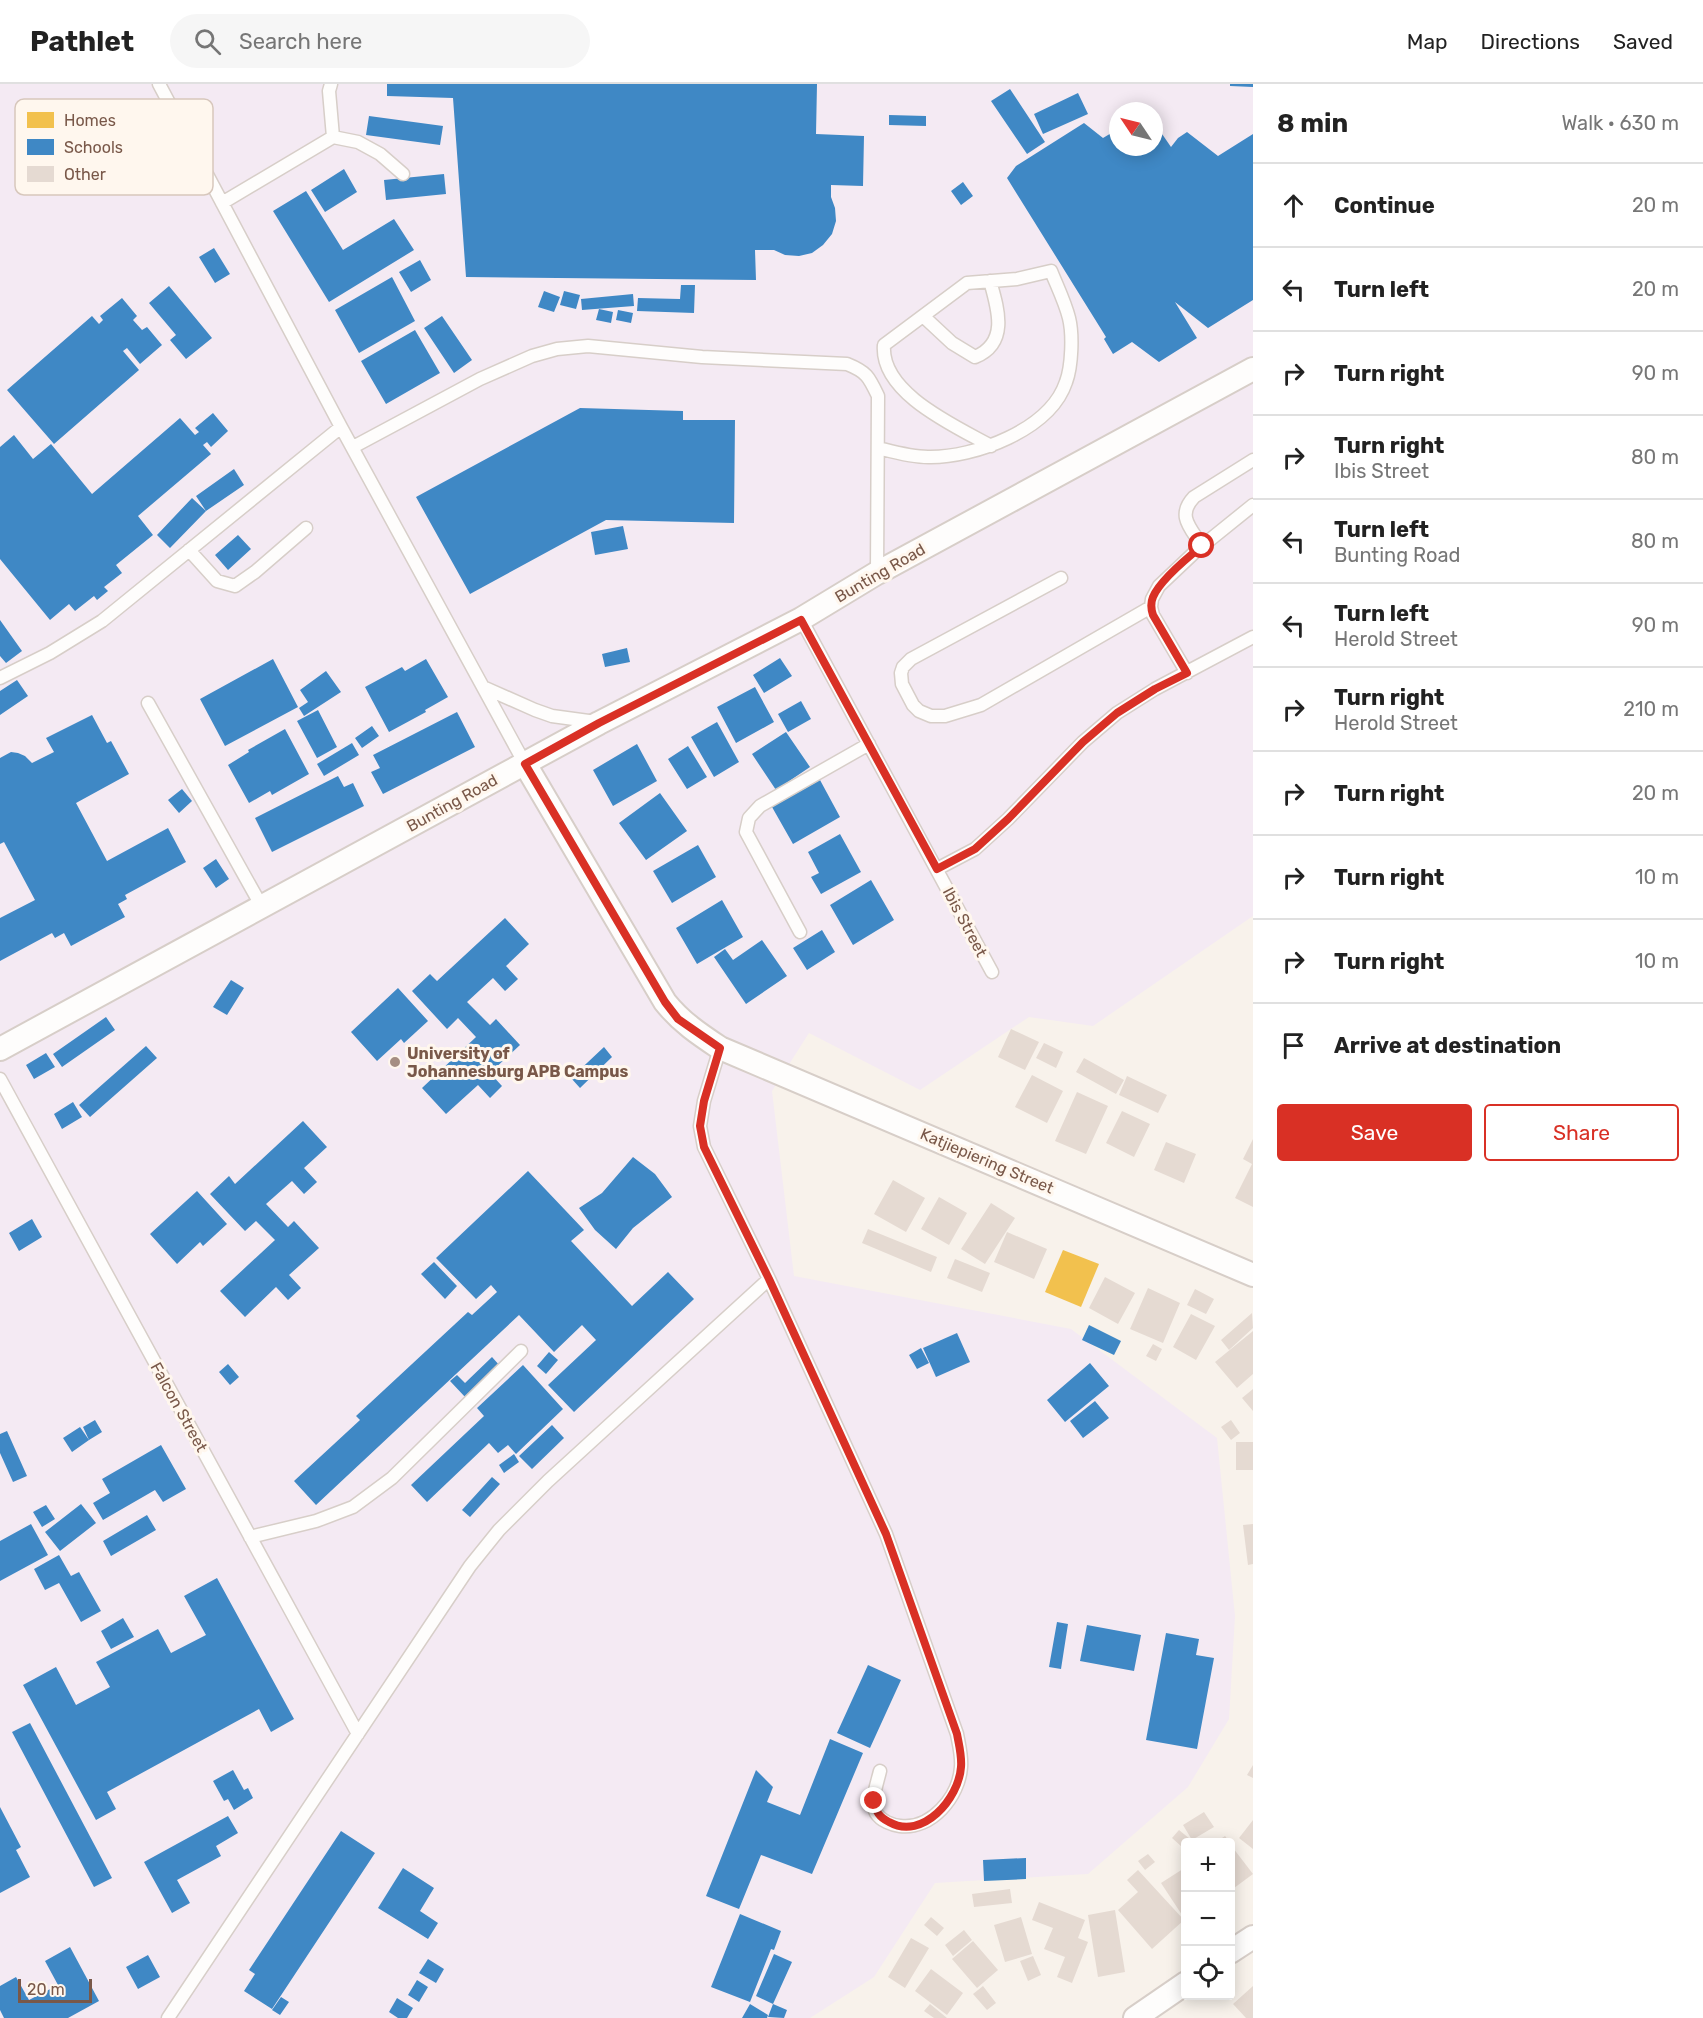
<!DOCTYPE html>
<meta charset="utf-8">
<style>
:root{--surface:#fff;--page:#f6f6f6;--text:#222;--muted:#767676;--line:#e0e0e0;--accent:#d93025}
body{margin:0;font-family:Rubik,sans-serif;background:var(--page);color:var(--text)}
.controls{position:absolute;right:18px;bottom:18px;display:grid;overflow:hidden;border-radius:6px;box-shadow:0 3px 15px #0003}
.controls button{width:54px;height:54px;display:grid;place-items:center;padding:0;border:0;border-bottom:2px solid var(--line);background:var(--surface);color:var(--text);font:30px sans-serif}
.compass{position:absolute;left:1109px;top:18px;width:54px;height:54px;border-radius:50%;background:var(--surface);box-shadow:0 3px 15px #0003;rotate:305deg}
.scale{position:absolute;left:18px;bottom:15px;width:74px;box-sizing:border-box;padding-left:6px;border:3px solid #795849;border-top:0;font-size:16px;line-height:21px;white-space:nowrap;color:#795849;-webkit-text-stroke:4px #fff7ee;paint-order:stroke}
.stop{position:absolute;width:18px;height:18px;margin:-14px;border:4px solid #d93025;border-radius:50%;background:#fff}
.stop.end{background:#d93025;border-color:#fff;box-shadow:0 2px 6px #0008}
.list{margin:0;padding:0;list-style:none}
h2{display:flex;justify-content:space-between;align-items:center;height:78px;margin:0;padding:0 24px;font-size:26px}
h2 small{font-size:20px;font-weight:400;color:var(--muted)}
.list li{display:grid;grid-template-columns:39px 1fr auto;gap:18px;align-items:center;box-sizing:border-box;height:84px;padding:0 24px;border-top:2px solid var(--line)}
.list b{display:block;font-size:22px;white-space:nowrap}
.list p{margin:0;font-size:20px;white-space:nowrap;color:var(--muted)}
.list em{font-size:20px;font-style:normal;color:var(--muted)}
.actions{display:flex;gap:12px;padding:18px 24px}
.actions a{flex:1;padding:14px 0;border:2px solid var(--accent);border-radius:6px;text-align:center;font-size:21px;color:var(--accent)}
.actions .main{background:var(--accent);color:#fff}
.icon{flex:none;width:33px;height:33px;fill:none;stroke:currentColor;stroke-width:2;stroke-linecap:round;stroke-linejoin:round}
.map{position:relative;flex:none;width:1253px;height:1934px;overflow:hidden}
header{display:flex;align-items:center;gap:36px;box-sizing:border-box;height:84px;padding:0 30px;background:var(--surface);border-bottom:2px solid var(--line)}
header strong{font-size:28px}
nav{display:flex;gap:33px;margin-inline-start:auto;font-size:21px}
.search{width:420px;height:54px;background:var(--page);display:flex;align-items:center;gap:15px;box-sizing:border-box;padding:0 21px;border-radius:33px;color:var(--muted);font-size:22px}
main{display:flex}
aside{flex:1;background:var(--surface)}
.map>svg:first-child{display:block}
.education{fill:#f4eaf3;fill-rule:evenodd}
.homes{fill:#f2c14e}
.schools{fill:#3f88c5}
.building{fill:#e5dad2}
.lines{fill:none;stroke-linecap:round;stroke-linejoin:round}
.lane-casing{stroke:#d7cec8;stroke-width:15}
.street-casing{stroke:#d7cec8;stroke-width:26}
.lane{stroke:#fefdfc;stroke-width:12}
.street{stroke:#fefdfc;stroke-width:22}
.route{stroke:#d93025;stroke-width:8}
.poi-dot{fill:#a58e82;stroke:#fff7ee;stroke-width:2}
.labels{text-anchor:middle;dominant-baseline:central;stroke-width:6;stroke-linejoin:round;paint-order:stroke}
.street-label{font-size:16px;fill:#795849;stroke:#fff7ee}
.poi-label{font-size:16px;font-weight:bold;fill:#795849;stroke:#fff7ee;text-anchor:start}
.key{fill:#fff7ee;stroke:#d7c7bc;stroke-width:1.5}
.key-label{font-size:16px;fill:#795849}
</style>
<header>
<strong>Pathlet</strong>
<div class="search"><svg class="icon" aria-label="search" viewBox="0 0 24 24"><circle cx="10" cy="10" r="6"/><path d="M15 15l6 6"/></svg>Search here</div>
<nav><a>Map</a><a>Directions</a><a>Saved</a></nav>
</header>
<main>
<div class="map">
<svg width="1253" height="1934" viewBox="0 0 1253 1934">
<rect width="100%" height="100%" fill="#f8f2eb"/>
<!-- education -->
<path class="education" d="M0 0H1253V832L1093 942 1029 933 920 1006 809 949 772 1007 794 1192 1071 1245 1217 1354 1235 1532 1229 1635 1188 1703 1088 1790 935 1799 874 1893 810 1934H0ZM1118 27H1154V63H1118Z"/>
<!-- homes -->
<path class="homes" d="M1063 1166 1099 1180 1081 1223 1045 1208Z"/>
<!-- schools -->
<path class="schools" d="M387 0H817L816 50 864 52 863 102 831 101V113L835 124 836 137 832 150 823 161 812 169 799 172 785 171 774 166H755L756 196 466 193 453 14 387 12Z
M1230 0H1253V3L1230 2Z
M1010 5 1045 58 1027 70 991 17Z
M1078 9 1088 30 1043 50 1034 30Z
M889 31 926 32V42L889 41Z
M369 32 443 42 440 61 366 51Z
M1084 39 1103 54 1118 45V63H1154V43L1160 47 1171 63 1178 54 1187 48 1218 72 1253 50V216L1208 244 1175 218 1197 254 1159 278 1132 258 1113 270 1104 255 1106 253 1007 94 1016 82Z
M344 85 357 108 325 128 311 106Z
M444 90 446 110 386 116 384 96Z
M963 98 973 112 961 121 951 107Z
M306 107 343 166 394 135 414 166 329 218 273 127Z
M214 164 230 190 215 199 199 173Z
M420 176 431 196 411 208 399 188Z
M392 193 415 237 359 269 335 226Z
M681 201H695L694 229 637 227 638 214 680 215Z
M169 202 212 254 186 275 170 256 176 251 149 219Z
M544 207 560 213 554 228 538 223Z
M564 207 580 211 576 225 560 221Z
M633 210 634 222 582 226 581 215Z
M122 214 137 232 133 236 142 246 147 243 162 261 140 280 127 264 123 267 139 286 54 360 7 306 92 232 99 240 103 236 100 232Z
M599 225 613 228 611 239 596 236Z
M618 226 633 229 631 239 616 236Z
M442 232 472 276 454 289 424 244Z
M415 246 440 289 386 320 361 277Z
M580 324 683 327V336H735L734 439 606 436 470 510 416 413Z
M213 329 228 347 211 363 207 358 203 361 211 370 138 432 153 451 116 481 122 489 104 503 108 507 97 516 94 512 75 527 69 520 50 536 0 475V363L14 351 33 375 51 360 92 410 180 334 195 351 199 348 195 344Z
M234 385 244 401 206 427 196 412Z
M192 414 206 427 170 464 157 451Z
M623 442 628 465 595 471 591 448Z
M238 451 251 465 228 486 215 471Z
M0 536 22 567 6 579 0 572Z
M627 564 630 578 605 583 602 570Z
M780 574 792 592 764 609 753 591Z
M273 575 298 623 225 662 200 615Z
M426 575 448 613 425 626 426 628 389 648 365 603 402 583 405 587Z
M326 587 341 608 304 632 299 624 308 618 300 606Z
M17 596 28 612 0 631V607Z
M755 603 774 638 736 659 717 623Z
M801 617 811 635 788 648 778 630Z
M318 626 337 663 317 674 297 637Z
M457 628 475 663 383 710 371 688 380 684 373 671Z
M92 631 107 659 111 657 129 690 76 719 107 777 168 744 186 778 125 811 127 815 118 820 125 833 71 862 64 849 55 854 52 849 0 877V834L35 816 4 758 0 760V674L11 668 18 669 25 672 32 679 54 668 46 654Z
M717 638 739 678 714 693 691 653Z
M372 642 379 652 362 664 355 654Z
M285 645 309 690 272 711 270 707 249 719 228 681 249 668 248 666Z
M786 648 810 683 776 706 752 670Z
M352 659 359 671 324 692 317 680Z
M637 660 657 697 613 722 593 686Z
M688 662 707 693 687 705 668 675Z
M338 692 344 703 353 699 364 722 272 768 255 734Z
M820 696 840 733 793 760 772 723Z
M182 705 192 717 179 729 168 716Z
M660 709 687 747 646 776 619 739Z
M840 750 861 788 821 810 811 793 819 789 808 768Z
M698 761 716 793 672 819 653 787Z
M216 775 229 795 216 804 203 784Z
M871 796 894 836 853 861 830 821Z
M722 816 743 853 697 880 676 844Z
M505 834 529 860 506 882 518 895 505 907 493 894 467 918 490 941 496 935 520 961 490 989 502 1002 490 1014 478 1001 446 1030 422 1004 476 953 458 934 447 945 412 907 430 890 437 897Z
M822 846 835 868 807 886 793 864Z
M762 856 787 892 746 920 714 873 725 865 733 876Z
M231 896 244 904 227 931 213 923Z
M398 904 428 937 404 959 401 955 377 977 351 948Z
M106 933 115 946 62 983 53 970Z
M146 962 157 974 90 1033 79 1021Z
M604 963 612 973 580 1004 571 994Z
M46 969 55 983 34 995 26 981Z
M73 1018 82 1033 62 1045 54 1030Z
M303 1037 327 1063 304 1084 317 1098 304 1110 292 1097 266 1120 288 1143 294 1137 319 1164 289 1191 301 1204 288 1216 276 1203 245 1233 220 1207 275 1156 256 1137 245 1147 210 1110 229 1092 235 1100Z
M633 1073 655 1090 672 1113 633 1144 616 1165 595 1146 579 1124 602 1109Z
M528 1087 584 1146 571 1157 632 1222 668 1188 694 1215 574 1328 548 1301 596 1256 582 1241 554 1268 519 1231 316 1421 294 1397 360 1336 356 1332 468 1228 472 1231 497 1208 491 1201 476 1215 436 1174Z
M197 1107 227 1140 203 1162 200 1158 177 1180 150 1150Z
M32 1135 42 1153 19 1167 9 1149Z
M434 1178 457 1202 445 1215 421 1190Z
M1089 1241 1121 1257 1114 1271 1082 1256Z
M957 1249 970 1278 936 1293 923 1264Z
M921 1264 929 1279 917 1285 909 1271Z
M549 1268 558 1276 546 1290 537 1282Z
M492 1273 500 1282 466 1314 450 1297 457 1291 465 1299Z
M1090 1279 1109 1302 1065 1338 1047 1316Z
M228 1280 239 1293 230 1301 219 1288Z
M523 1281 563 1325 516 1370 508 1361 498 1369 489 1359 427 1418 411 1401 484 1332 477 1324Z
M1095 1317 1109 1334 1083 1354 1070 1337Z
M95 1336 102 1348 89 1356 83 1343Z
M552 1341 564 1354 532 1385 519 1372Z
M80 1343 89 1356 72 1368 63 1354Z
M7 1347 27 1392 13 1398 0 1369V1350Z
M161 1361 186 1405 163 1418 155 1406 103 1436 93 1419 110 1409 102 1395Z
M514 1370 519 1378 504 1389 499 1381Z
M492 1393 500 1400 470 1433 462 1426Z
M81 1420 96 1439 60 1467 45 1448Z
M46 1421 55 1435 42 1443 33 1428Z
M147 1431 156 1446 111 1472 103 1457Z
M31 1440 48 1471 0 1497V1457Z
M59 1471 71 1492 79 1488 101 1527 81 1538 59 1499 45 1506 34 1485Z
M217 1494 294 1635 271 1648 259 1625 107 1708 116 1725 96 1736 23 1601 56 1583 76 1621 110 1603 96 1578 158 1545 171 1569 206 1551 184 1512Z
M123 1534 134 1553 111 1565 101 1547Z
M1057 1538 1068 1540 1061 1585 1049 1583Z
M1087 1541 1141 1551 1134 1587 1080 1577Z
M1166 1549 1199 1555 1196 1571 1214 1574 1197 1665 1146 1656Z
M868 1581 901 1596 870 1664 837 1649Z
M30 1639 112 1794 94 1803 12 1648Z
M830 1655 863 1669 812 1790 761 1771 739 1825 706 1812 756 1686 773 1703 767 1718 800 1731Z
M233 1686 244 1706 248 1704 253 1714 234 1726 228 1715 224 1717 213 1697Z
M0 1723 21 1763 16 1766 30 1793 0 1809Z
M228 1732 238 1749 216 1762 221 1772 177 1796 190 1819 172 1829 144 1778Z
M341 1747 375 1769 272 1925 244 1907 255 1890 249 1886Z
M1026 1774V1795L984 1797 983 1776Z
M403 1784 434 1804 420 1827 438 1839 428 1855 378 1824Z
M740 1830 781 1847 774 1866 771 1865 750 1918 711 1903Z
M70 1863 99 1917 68 1934H4L0 1926V1902L16 1893 29 1916 58 1901 45 1877Z
M774 1870 792 1878 773 1920 756 1912Z
M148 1871 160 1893 138 1905 126 1883Z
M428 1875 444 1885 436 1899 419 1889Z
M417 1896 428 1903 419 1918 408 1911Z
M281 1913 289 1918 280 1931 272 1926Z
M397 1914 413 1924 407 1934H398L389 1928Z
M750 1920 768 1931 767 1934H742Z
M773 1920 787 1926 784 1934 768 1933Z"/>
<!-- building -->
<path class="building" d="M1011 945 1039 958 1025 986 998 973Z
M1044 959 1063 968 1056 984 1036 974Z
M1084 974 1124 996 1116 1010 1076 988Z
M1032 991 1063 1007 1047 1039 1015 1023Z
M1127 992 1167 1011 1158 1029 1119 1011Z
M1077 1008 1108 1022 1086 1070 1055 1057Z
M1122 1027 1150 1040 1134 1073 1106 1059Z
M1253 1055V1123L1235 1114 1252 1080 1243 1075Z
M1166 1058 1196 1070 1184 1099 1154 1086Z
M893 1096 925 1114 906 1148 874 1130Z
M939 1113 967 1129 949 1161 921 1145Z
M991 1119 1015 1134 985 1180 961 1165Z
M868 1145 937 1173 931 1188 862 1159Z
M1007 1148 1047 1165 1034 1195 994 1178Z
M955 1175 990 1189 982 1208 947 1194Z
M1105 1193 1135 1209 1118 1240 1089 1224Z
M1148 1204 1180 1219 1163 1259 1130 1245Z
M1195 1205 1214 1215 1206 1230 1187 1221Z
M1252 1229 1253 1244 1229 1266 1221 1256Z
M1191 1230 1215 1242 1196 1276 1173 1263Z
M1253 1247V1290L1237 1304 1215 1278Z
M1153 1260 1162 1265 1156 1277 1146 1272Z
M1253 1305V1327L1242 1314Z
M1231 1336 1240 1349 1231 1356 1221 1343Z
M1236 1358H1253V1386H1236Z
M1253 1440V1480L1248 1481 1243 1441Z
M1253 1681V1694L1247 1691Z
M1204 1728 1214 1743 1192 1756 1183 1741Z
M1253 1736V1765L1239 1754Z
M1179 1746 1190 1755 1182 1763 1172 1754Z
M1225 1752 1230 1758H1216Z
M1230 1760 1253 1790 1230 1807Z
M1148 1770 1155 1778 1145 1786 1138 1777Z
M1186 1783V1837L1161 1799Z
M1138 1786 1184 1836 1152 1865 1118 1826 1138 1808 1127 1796Z
M1010 1805 1012 1819 974 1823 972 1810Z
M1039 1818 1085 1836 1078 1854 1088 1858 1072 1899 1057 1893 1065 1873 1044 1865 1053 1844 1032 1836Z
M1115 1826 1125 1888 1098 1893 1088 1831Z
M931 1833 944 1844 937 1852 924 1841Z
M1021 1833 1032 1870 1005 1878 994 1841Z
M964 1846 972 1856 953 1872 945 1861Z
M911 1854 929 1864 905 1904 888 1893Z
M973 1857 998 1886 977 1904 952 1875Z
M1033 1872 1041 1891 1028 1897 1020 1877Z
M931 1885 963 1909 947 1931 915 1907Z
M983 1902 996 1919 987 1926 973 1910Z
M1253 1902V1934H1246L1233 1920Z
M930 1920 947 1934H934L924 1927Z"/>
<g class="lines">
<defs>
<path id="lane" d="M159 0 341 343 525 680
M331 0 329 7 333 53
M222 119 333 53 358 58 380 70 403 90
M923 232 952 259 975 273C1009 259 998 225 990 197
M353 363 480 295 532 272 557 265 588 262 702 273 847 280C867 288 869 293 878 312L877 489
M878 364C894 368 911 373 928 373 974 374 1050 346 1066 298 1072 282 1073 250 1069 234 1065 218 1057 202 1051 187L1017 195 967 199 884 261C880 309 955 342 991 362
M1202 462C1191 444 1176 432 1194 413L1253 376
M189 466 217 497 235 502 255 488 306 444
M1061 494 911 575 903 583 901 589 902 600 913 621 919 627 931 632H945L981 621 1151 523
M801 535 992 888
M1187 589 1153 531 1151 523 1152 515 1159 502 1196 467 1253 421
M0 594 50 569 102 537 341 343
M483 603 535 626 552 632 596 638
M148 619 262 823
M937 785 975 765 1008 735 1083 658 1117 629 1155 605 1253 553
M800 848 746 748 749 734 760 722 869 660
M720 964 704 1017 700 1042 704 1063 769 1195 886 1450 957 1650C959 1661 962 1672 961 1683 959 1713 931 1746 900 1742 892 1741 881 1737 876 1729 870 1717 877 1700 880 1687
M0 995 358 1650
M250 1453 316 1437 353 1423 392 1394 521 1267
M168 1934 470 1482 499 1446 548 1397 769 1195"/>
<path id="street" d="M525 680 665 918C681 938 699 950 720 964L1253 1191
M0 965 599 639 801 535 877 489 1253 285
M1230 1868 1253 1853
M1135 1934 1186 1899"/>
</defs>
<!-- lane casing -->
<use href="#lane" class="lane-casing"/>
<!-- street casing -->
<use href="#street" class="street-casing"/>
<!-- lane -->
<use href="#lane" class="lane"/>
<!-- street -->
<use href="#street" class="street"/>
</g>
<g class="lines">
<!-- route -->
<path class="route" d="M874 1717C876 1728 879 1733 889 1738 923 1757 959 1714 961 1683 962 1672 959 1661 957 1650L886 1450 769 1195 704 1063 700 1042 704 1017 720 964 678 935 665 918 525 680 599 639 801 536 937 785 975 765 1008 735 1083 658 1117 629 1155 605 1187 589 1153 531C1151 525 1150 520 1153 513 1160 496 1187 474 1202 462"/>
</g>
<!-- markers -->
<circle class="poi-dot" cx="395" cy="978" r="6"/>
<g class="labels">
<!-- street labels -->
<g class="street-label">
<text transform="translate(880 489) rotate(-30)">Bunting Road</text>
<text transform="translate(452 719) rotate(-29)">Bunting Road</text>
<text transform="translate(965 838) rotate(62)">Ibis Street</text>
<text transform="translate(987 1077) rotate(23)">Katjiepiering Street</text>
<text transform="translate(179 1323) rotate(61)">Falcon Street</text>
</g>
<!-- poi labels -->
<g class="poi-label">
<text x="407" y="969">University of<tspan x="407" dy="18">Johannesburg APB Campus</tspan></text>
</g>
</g>
<!-- legend -->
<rect x="15" y="15" width="198" height="96" rx="9" class="key"/>
<rect x="27" y="28" width="27" height="16" fill="#f2c14e"/>
<rect x="27" y="55" width="27" height="16" fill="#3f88c5"/>
<rect x="27" y="82" width="27" height="16" fill="#e5dad2"/>
<g class="key-label">
<text x="64" y="42">Homes</text>
<text x="64" y="69">Schools</text>
<text x="64" y="96">Other</text>
</g>
</svg>
<div class="controls">
<button>+</button>
<button>−</button>
<button><svg class="icon" aria-label="locate" viewBox="0 0 24 24"><circle cx="12" cy="12" r="6"/><path d="M12 2v4M12 18v4M2 12h4M18 12h4"/></svg></button>
</div>
<svg class="compass" viewBox="-18 -18 36 36"><path d="M0-13l5 13h-10z" fill="#e53935"/><path d="M0 13l5-13h-10z" fill="#767676"/></svg>
<div class="scale">20 m</div>
<div class="stop" style="left:1202px;top:462px"></div>
<div class="stop end" style="left:874px;top:1717px"></div>
</div>
<aside>
<h2>8 min<small>Walk · 630 m</small></h2>
<ul class="list">
<li><svg class="icon" aria-label="ahead" viewBox="0 0 24 24"><path d="M12 20V5M6 11l6-6 6 6"/></svg><div><b>Continue</b></div><em>20 m</em></li>
<li><svg class="icon" aria-label="left" viewBox="0 0 24 24"><path d="M17 20v-9H6M10 6l-5 5 5 5"/></svg><div><b>Turn left</b></div><em>20 m</em></li>
<li><svg class="icon" aria-label="right" viewBox="0 0 24 24"><path d="M7 20v-9h11M14 6l5 5-5 5"/></svg><div><b>Turn right</b></div><em>90 m</em></li>
<li><svg class="icon" aria-label="right" viewBox="0 0 24 24"><path d="M7 20v-9h11M14 6l5 5-5 5"/></svg><div><b>Turn right</b><p>Ibis Street</p></div><em>80 m</em></li>
<li><svg class="icon" aria-label="left" viewBox="0 0 24 24"><path d="M17 20v-9H6M10 6l-5 5 5 5"/></svg><div><b>Turn left</b><p>Bunting Road</p></div><em>80 m</em></li>
<li><svg class="icon" aria-label="left" viewBox="0 0 24 24"><path d="M17 20v-9H6M10 6l-5 5 5 5"/></svg><div><b>Turn left</b><p>Herold Street</p></div><em>90 m</em></li>
<li><svg class="icon" aria-label="right" viewBox="0 0 24 24"><path d="M7 20v-9h11M14 6l5 5-5 5"/></svg><div><b>Turn right</b><p>Herold Street</p></div><em>210 m</em></li>
<li><svg class="icon" aria-label="right" viewBox="0 0 24 24"><path d="M7 20v-9h11M14 6l5 5-5 5"/></svg><div><b>Turn right</b></div><em>20 m</em></li>
<li><svg class="icon" aria-label="right" viewBox="0 0 24 24"><path d="M7 20v-9h11M14 6l5 5-5 5"/></svg><div><b>Turn right</b></div><em>10 m</em></li>
<li><svg class="icon" aria-label="right" viewBox="0 0 24 24"><path d="M7 20v-9h11M14 6l5 5-5 5"/></svg><div><b>Turn right</b></div><em>10 m</em></li>
<li><svg class="icon" aria-label="arrive" viewBox="0 0 24 24"><path d="M6 21V4h12l-3 4 3 4H6"/></svg><div><b>Arrive at destination</b></div></li>
</ul>
<div class="actions"><a class="main">Save</a><a>Share</a></div>
</aside>
</main>
